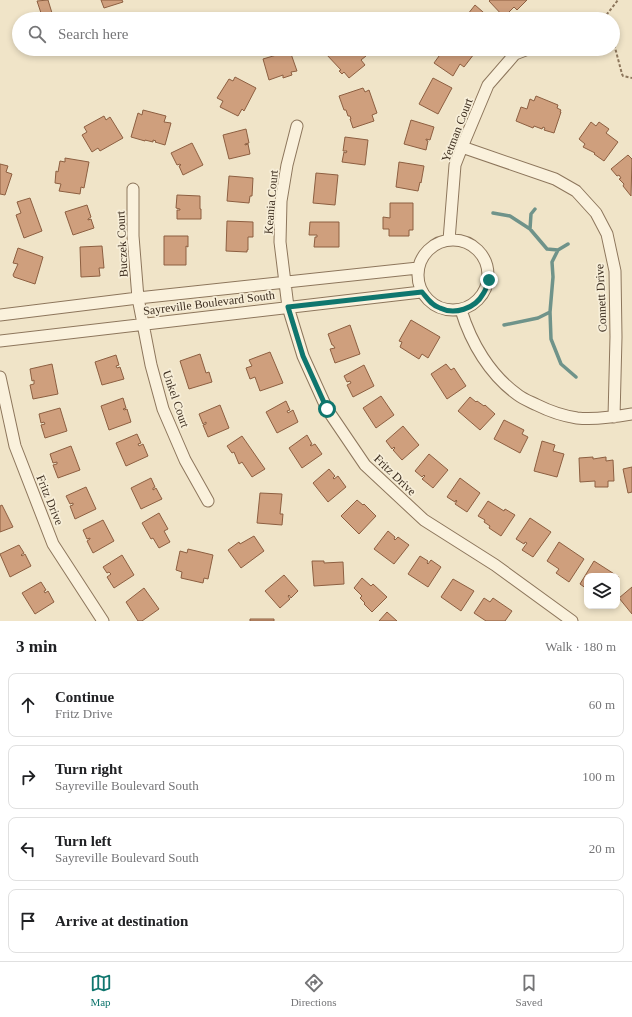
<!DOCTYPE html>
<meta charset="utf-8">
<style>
:root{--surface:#fff;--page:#f6f6f6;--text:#202124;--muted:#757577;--line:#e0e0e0;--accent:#0f766e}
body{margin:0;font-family:Georgia,serif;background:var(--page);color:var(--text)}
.controls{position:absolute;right:12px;bottom:12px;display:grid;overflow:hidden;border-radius:8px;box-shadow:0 2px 6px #0003}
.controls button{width:36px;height:36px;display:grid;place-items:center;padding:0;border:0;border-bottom:1px solid var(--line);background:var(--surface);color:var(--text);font:20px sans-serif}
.stop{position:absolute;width:12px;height:12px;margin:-9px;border:3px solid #0f766e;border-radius:50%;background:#fff}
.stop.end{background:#0f766e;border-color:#fff;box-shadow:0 1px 4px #0008}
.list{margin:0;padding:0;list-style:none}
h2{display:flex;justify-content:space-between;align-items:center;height:52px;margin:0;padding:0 16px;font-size:17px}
h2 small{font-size:13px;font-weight:400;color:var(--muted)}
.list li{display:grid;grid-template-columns:26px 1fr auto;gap:12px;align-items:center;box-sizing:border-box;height:64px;margin:0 8px 8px;padding:0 8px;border:1px solid var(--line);border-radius:8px}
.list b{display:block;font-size:15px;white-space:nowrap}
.list p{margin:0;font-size:13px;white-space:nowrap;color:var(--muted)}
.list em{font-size:13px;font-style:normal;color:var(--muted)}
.icon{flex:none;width:22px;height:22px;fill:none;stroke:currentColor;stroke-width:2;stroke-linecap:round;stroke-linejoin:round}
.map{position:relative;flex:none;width:632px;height:621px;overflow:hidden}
.search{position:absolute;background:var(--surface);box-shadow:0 2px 6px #0003;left:12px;right:12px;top:12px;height:44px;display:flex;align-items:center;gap:10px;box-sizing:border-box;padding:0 14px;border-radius:22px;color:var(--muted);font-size:15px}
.sheet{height:340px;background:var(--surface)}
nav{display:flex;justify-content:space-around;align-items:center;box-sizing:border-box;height:56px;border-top:1px solid var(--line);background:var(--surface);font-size:11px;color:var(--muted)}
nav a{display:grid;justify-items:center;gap:2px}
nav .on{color:var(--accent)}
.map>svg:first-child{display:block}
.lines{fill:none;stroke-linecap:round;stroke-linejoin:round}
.stream{stroke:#6f938a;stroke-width:3.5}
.building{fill:#cf9f7d;stroke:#8d5f41}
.street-casing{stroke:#8d765c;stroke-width:13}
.path{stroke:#8d765c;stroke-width:2;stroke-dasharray:3 2;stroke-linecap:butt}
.street{stroke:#faf1dc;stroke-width:11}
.route{stroke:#0f766e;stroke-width:5}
.labels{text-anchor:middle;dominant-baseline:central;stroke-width:3.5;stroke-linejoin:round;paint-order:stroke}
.street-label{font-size:12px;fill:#3d2e20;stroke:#f7eed8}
</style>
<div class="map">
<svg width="632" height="621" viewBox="0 0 632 621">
<rect width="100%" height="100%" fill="#f0e4c8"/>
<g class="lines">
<!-- stream -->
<path class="stream" d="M493 213 510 216 530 229 547 249 558 250 568 244
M530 229 531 214 535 209
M550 312 551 339 561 364 576 377
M504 325 538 318 550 312 553 277 552 262 558 250"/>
</g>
<!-- building -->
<path class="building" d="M48 0 52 13 42 16 37 1Z
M101 0H122L123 2 104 8Z
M490 0H527L517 10 514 7 504 17 489 1Z
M475 5 491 19H464Z
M332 49H360L366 56 361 60 365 65 349 78 344 72 342 74 339 71 341 70 326 54Z
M444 49H467L474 54 464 67 460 64 453 76 434 63Z
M290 51 297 71 291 72 292 75 283 78V75L269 80 263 59Z
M235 77 256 88 244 111 242 109 238 116 220 107 223 101 217 98 229 79 233 81Z
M433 78 452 88 438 114 419 104Z
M363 88 365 92 369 90 377 113 372 115 374 121 353 128 350 119H351L350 116H348L346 110H344L339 96Z
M536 96 558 105 557 108 561 110 560 112H561L554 133 544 130 545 128 543 127 542 129 534 126 533 128 516 121 521 107 527 109 530 99 534 101Z
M143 110 166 116 164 122 171 123 165 145 155 142 156 141 153 140V142L145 140V141L131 137 138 113 142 115Z
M104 116 106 120 110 117 123 138 100 151 98 148 92 152 82 135 87 132 84 127Z
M411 120 434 127 430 140 426 139V140L428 141 426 150 404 144Z
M591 122 596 126 599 122 609 129 606 133 618 142 604 161 594 154 595 153 583 147 585 144 579 139Z
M246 129 249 143 245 144V145L248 144 250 154 229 159 223 135Z
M345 137 368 140 365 165 342 162 344 152 346 153 347 151H343Z
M192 143 203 165 183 175 179 166 181 165 180 164 177 165 171 153Z
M628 155 632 159 631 196 623 186 624 184 619 179 621 178 619 175 617 176 611 169Z
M65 158 89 162 84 188 81 187 80 194 59 191 61 184 55 183 56 171 58 172 60 161 65 162Z
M399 162 424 166 421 183 420 182 418 191 396 187Z
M0 164 8 166 6 172 12 174 5 195 0 194Z
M316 173 338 175 335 205 313 203Z
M229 176 253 178 252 196H250L249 203 227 201Z
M177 195 200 196V209H201V219H177V210H180V209L176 208Z
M30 198 42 231 24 238 16 215 21 213 17 202Z
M390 203H413V230H409V236H389V229H383V217L390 218Z
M87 205 91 217 88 219V220L91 219 94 228 73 235 65 212Z
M227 221 253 222V237H248V250H247V252L226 251Z
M310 222H339V247H314L315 237H317V235H309Z
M164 236H188V247L186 246V265H164Z
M102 246 104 268H99L100 276 81 277 80 247Z
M18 248 43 257 35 284 14 277 13 275 18 264 13 263Z
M411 320 440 337 428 358 422 354 419 359 400 347 402 342 399 341Z
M350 325 360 354 335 363 330 349 335 348 333 345H332L328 334Z
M270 352 283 383 260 391 255 377 250 379 246 368 252 366 249 360Z
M200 354 206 373 209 372 212 382 189 389 180 361Z
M116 355 119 365 116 366 117 368 120 367 124 379 102 385 95 362Z
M52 364 58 394 33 399 30 385 34 384V380L32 381 30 369Z
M446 364 451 370 454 368 466 386 447 399 431 374Z
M364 365 374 386 353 397 347 385 351 383 350 381 347 382 344 376Z
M381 396 394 415 376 428 363 408Z
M470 397 476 402 477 401 484 406 485 405 495 414 480 430 458 411Z
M123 398 126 408 123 409 124 410 127 409 131 422 109 430 101 406Z
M286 401 290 410 287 411 288 413 293 410 298 422 277 433 266 412Z
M220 405 229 428 208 437 203 425 206 424V422L203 424 199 414Z
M60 408 67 431 45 438 41 425 45 424 44 422 41 423 39 414Z
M504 420 524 430 522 434 528 437 520 453 494 439Z
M403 426 419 445 402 460 393 450 395 448 394 447 392 449 386 441Z
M137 434 141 443 138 444 139 446 143 444 148 456 126 466 116 443Z
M307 435 312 444 310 445 311 446 315 444 322 454 302 468 289 448Z
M242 436 265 469 252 477 242 462 239 464 234 452 232 453 227 446Z
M542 441 555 445 553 451 564 454 557 477 534 471Z
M71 446 80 470 58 478 53 465 57 464V462L53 463 50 454Z
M429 454 448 470 433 488 422 479 425 476 424 475 422 477 415 471Z
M593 457V459L606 457V461L613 460 614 481H608V487H595V481L580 482 579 458Z
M632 467V492L628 493 623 469Z
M329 469 335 476 333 478 334 479 338 476 346 487 328 502 313 483Z
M151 478 155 487 153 488V490L156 488 162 499 141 509 131 488Z
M460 478 480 493 467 512 455 504 457 501 456 500 455 502 447 497Z
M86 487 96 509 75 519 70 506 73 505V503L70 504 66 496Z
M260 493 282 494 280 514H283L282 525 257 523Z
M357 500 363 505 364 504 376 516 359 534 341 516Z
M488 501 504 511 505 509 515 515 501 536 489 528 490 526 484 522 485 520 478 516Z
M2 505 13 527 0 532V506Z
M159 513 168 529 164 531 170 542 159 548 153 538 151 539 142 523Z
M530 518 551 532 533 557 522 550 527 543 525 542 524 544 516 539Z
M103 520 114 541 93 553 87 541 90 539V538L87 539 83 530Z
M388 531 395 537 394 539 395 540 398 537 409 545 394 564 374 549Z
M254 536 264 551 241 568 228 550 239 542 240 544Z
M559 542 584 559 569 582 556 573 559 569 547 561Z
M19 545 24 553 21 555 22 556 25 554 31 566 10 577 0 554Z
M188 549 213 555 208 579 204 578 203 583 181 578 182 572 176 570 180 551 187 553Z
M122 555 134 575 114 588 107 577 111 574 109 572 107 573 103 567Z
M420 556 428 561 427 563 428 564 431 560 441 567 428 587 408 574Z
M312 561H324V563L343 562 344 584 314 586Z
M594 561 619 577 617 580V576H587V589L580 584Z
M284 575 298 591 291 598 289 595 288 596 290 599 280 608 265 591Z
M362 578 371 586 373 584 387 597 372 612 364 604 365 603 360 598 362 596 354 588Z
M453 579 474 591 461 611 441 597Z
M41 582 46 590 44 591 45 593 48 591 54 602 35 614 22 593Z
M632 587V614L619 598Z
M144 588 159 609 142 621H138L126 602Z
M484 598 490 602 493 598 512 611 505 621H486L474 613Z
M387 612 397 621H379Z
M250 619H274V621H250Z"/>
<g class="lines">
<defs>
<path id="street" d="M297 126 287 165 281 201 280 242 288 307 303 356 327 409 365 465 424 520 495 565 572 621
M462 147 555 179 576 191 596 213 607 234 615 271 616 337 614 417
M133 189V236L138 298 151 365 163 409 185 460 208 501
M418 275a35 35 0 1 1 70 0a35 35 0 1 1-70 0Z
M449 240 455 165 462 147 488 85 515 54 528 49
M461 310C471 343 490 375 518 395 523 399 531 402 537 405 549 411 564 416 577 418 595 420 615 417 632 414
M0 315 138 298 418 268
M0 341 421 292
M0 377 15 446 53 544 103 621"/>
</defs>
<!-- street casing -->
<use href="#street" class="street-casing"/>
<!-- path -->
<path class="path" d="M604 19V18L618 0
M613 40 622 74 623 76 632 78"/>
<!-- street -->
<use href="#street" class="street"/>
</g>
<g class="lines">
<!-- route -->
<path class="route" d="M327 409 303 356 288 307 422 292C427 298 431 305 440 308 454 315 475 309 483 294 486 290 487 285 489 280"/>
</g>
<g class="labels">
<!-- street labels -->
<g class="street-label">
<text transform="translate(457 130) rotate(-69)">Yetman Court</text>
<text transform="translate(271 202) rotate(-85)">Keania Court</text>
<text transform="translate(122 244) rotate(-93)">Buczek Court</text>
<text transform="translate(601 298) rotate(-93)">Connett Drive</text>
<text transform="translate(209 303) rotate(-7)">Sayreville Boulevard South</text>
<text transform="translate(176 399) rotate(71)">Unkel Court</text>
<text transform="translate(395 475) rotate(44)">Fritz Drive</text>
<text transform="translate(50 500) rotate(68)">Fritz Drive</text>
</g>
</g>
</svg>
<div class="controls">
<button><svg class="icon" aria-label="layers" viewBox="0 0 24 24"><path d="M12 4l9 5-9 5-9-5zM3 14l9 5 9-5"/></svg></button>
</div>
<div class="stop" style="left:327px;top:409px"></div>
<div class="stop end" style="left:489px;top:280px"></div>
<div class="search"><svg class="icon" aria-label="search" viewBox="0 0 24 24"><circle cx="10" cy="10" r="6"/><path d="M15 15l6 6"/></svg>Search here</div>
</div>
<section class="sheet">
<h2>3 min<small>Walk · 180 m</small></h2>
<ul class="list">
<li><svg class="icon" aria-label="ahead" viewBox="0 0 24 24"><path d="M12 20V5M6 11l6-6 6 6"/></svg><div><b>Continue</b><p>Fritz Drive</p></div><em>60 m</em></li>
<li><svg class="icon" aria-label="right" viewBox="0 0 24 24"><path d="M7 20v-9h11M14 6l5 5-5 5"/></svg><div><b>Turn right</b><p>Sayreville Boulevard South</p></div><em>100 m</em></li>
<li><svg class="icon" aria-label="left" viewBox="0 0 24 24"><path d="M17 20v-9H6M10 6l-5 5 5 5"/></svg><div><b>Turn left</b><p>Sayreville Boulevard South</p></div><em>20 m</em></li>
<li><svg class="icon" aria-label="arrive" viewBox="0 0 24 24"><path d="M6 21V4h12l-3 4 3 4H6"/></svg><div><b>Arrive at destination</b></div></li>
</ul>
</section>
<nav>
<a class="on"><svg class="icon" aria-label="map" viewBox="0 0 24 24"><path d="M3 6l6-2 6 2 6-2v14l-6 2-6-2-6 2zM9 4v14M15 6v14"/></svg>Map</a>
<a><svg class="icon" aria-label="directions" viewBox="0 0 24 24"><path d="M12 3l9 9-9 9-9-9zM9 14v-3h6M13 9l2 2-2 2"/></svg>Directions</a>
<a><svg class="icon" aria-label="saved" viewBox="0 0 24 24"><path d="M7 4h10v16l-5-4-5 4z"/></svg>Saved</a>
</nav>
